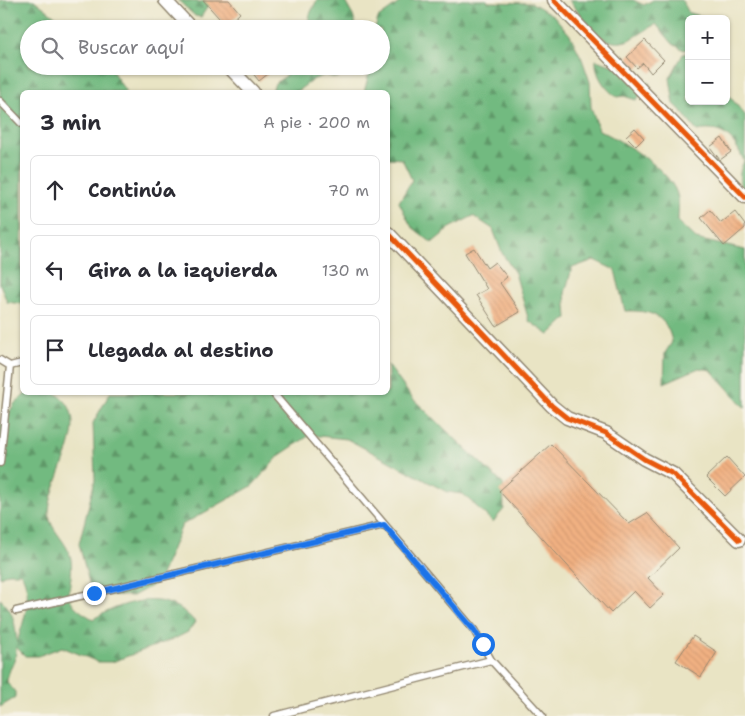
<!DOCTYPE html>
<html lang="es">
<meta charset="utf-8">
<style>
:root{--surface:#fff;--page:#f7f7f7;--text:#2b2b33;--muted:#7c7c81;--line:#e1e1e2}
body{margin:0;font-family:"Shantell Sans",sans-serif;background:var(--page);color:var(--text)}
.controls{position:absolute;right:15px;top:15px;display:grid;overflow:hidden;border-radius:8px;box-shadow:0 1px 4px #0004}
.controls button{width:45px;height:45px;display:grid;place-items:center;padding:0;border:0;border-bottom:1px solid var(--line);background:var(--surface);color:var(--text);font:25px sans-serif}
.stop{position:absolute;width:15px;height:15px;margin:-11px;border:4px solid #1a73e8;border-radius:50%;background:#fff}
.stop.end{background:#1a73e8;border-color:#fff;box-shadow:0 1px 5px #0008}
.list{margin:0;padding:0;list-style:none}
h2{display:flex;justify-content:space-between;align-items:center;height:65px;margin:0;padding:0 20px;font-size:21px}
h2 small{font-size:16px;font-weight:400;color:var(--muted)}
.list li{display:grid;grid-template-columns:32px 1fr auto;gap:15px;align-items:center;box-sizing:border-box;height:70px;margin:0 10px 10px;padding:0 10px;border:1px solid var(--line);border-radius:8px}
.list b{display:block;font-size:19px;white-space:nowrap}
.list em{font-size:16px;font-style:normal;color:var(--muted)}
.icon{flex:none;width:28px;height:28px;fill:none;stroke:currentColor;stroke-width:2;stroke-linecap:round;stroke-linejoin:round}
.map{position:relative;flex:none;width:745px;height:716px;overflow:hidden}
.search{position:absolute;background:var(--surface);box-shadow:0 1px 4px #0004;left:20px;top:20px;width:370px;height:55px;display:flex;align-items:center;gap:12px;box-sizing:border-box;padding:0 18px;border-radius:28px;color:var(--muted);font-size:19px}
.panel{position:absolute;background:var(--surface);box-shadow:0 1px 4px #0004;left:20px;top:90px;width:370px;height:305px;border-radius:8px}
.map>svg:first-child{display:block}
.forest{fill:url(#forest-firs);stroke:#56724f}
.building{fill:url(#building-back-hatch)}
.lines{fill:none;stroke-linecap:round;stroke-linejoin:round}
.service-casing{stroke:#928771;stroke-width:9}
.minor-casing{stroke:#928771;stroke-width:15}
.service{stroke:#fff;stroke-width:6}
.minor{stroke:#fff;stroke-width:12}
.cycleway-casing{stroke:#f7f3e8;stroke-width:8}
.cycleway{stroke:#e8590c;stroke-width:5}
.route{stroke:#1a73e8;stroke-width:6}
</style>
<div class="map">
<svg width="745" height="716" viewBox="0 0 745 716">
<defs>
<pattern id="forest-firs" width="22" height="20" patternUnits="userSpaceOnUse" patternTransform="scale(1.25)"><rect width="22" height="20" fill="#72ba80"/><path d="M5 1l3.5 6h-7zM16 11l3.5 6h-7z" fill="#5f9768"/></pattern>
<pattern id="building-back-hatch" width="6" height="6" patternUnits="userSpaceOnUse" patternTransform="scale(1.25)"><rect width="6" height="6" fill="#f1b182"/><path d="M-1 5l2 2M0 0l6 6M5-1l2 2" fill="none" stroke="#d09870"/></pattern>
</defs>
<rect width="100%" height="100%" fill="#f7f3e8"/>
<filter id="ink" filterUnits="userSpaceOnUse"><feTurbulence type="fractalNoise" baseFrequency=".02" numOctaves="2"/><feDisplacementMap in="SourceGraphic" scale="10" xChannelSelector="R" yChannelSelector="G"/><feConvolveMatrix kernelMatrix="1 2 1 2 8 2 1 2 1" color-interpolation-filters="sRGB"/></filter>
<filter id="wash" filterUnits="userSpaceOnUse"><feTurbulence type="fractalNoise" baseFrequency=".0096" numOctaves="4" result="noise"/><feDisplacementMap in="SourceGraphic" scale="20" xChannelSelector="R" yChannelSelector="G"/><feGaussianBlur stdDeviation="1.12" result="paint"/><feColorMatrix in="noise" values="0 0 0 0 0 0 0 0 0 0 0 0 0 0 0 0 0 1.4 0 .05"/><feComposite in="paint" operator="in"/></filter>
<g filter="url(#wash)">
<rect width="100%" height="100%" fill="#e9e4c4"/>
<!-- forest -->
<path class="forest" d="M0 0H34L72 29H29V66H109L126 92H22V304L7 302 0 284Z
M178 0 200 2 206 0 210 3 201 17 195 16Z
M317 0H344L353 16 357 29H307L310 14Z
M403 0H487L488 2 532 3 554 16 570 35 582 59 590 82 591 107 599 130C622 141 674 171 678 198 679 205 678 214 678 222L696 239 745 250V408L711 370 699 368 664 383 665 353 672 342C667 315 650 310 625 311L615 270 594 260 572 268 565 293 567 318 549 335 529 321 515 273 502 253 493 229 473 216 450 228 432 243 411 226 399 202 412 180 402 159 388 158V92H364L371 66H381V29H375L378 18Z
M569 0H633L644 5 653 0H682L689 13 713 19H689V48L684 50 673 44 656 24C646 29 632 41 621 42 597 45 583 15 569 0Z
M689 53V101H726V92L745 115V199C739 184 737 175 744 161 734 138 723 126 697 131 688 122 684 112 674 104L670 78 683 54Z
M596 60 633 72 650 84 636 100 624 96 617 97C605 89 595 75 596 60Z
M287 66H357L336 78 325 75 314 79 296 92H272L275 83 286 76Z
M388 365 412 398 503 484 504 509 493 522 463 494 447 492 347 439 310 435 280 455 252 486 182 525 158 582 133 596 92 594 79 544 95 480 93 423 110 393 388 392Z
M27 393H55C99 419 48 478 49 515 50 530 68 542 71 559 75 591 55 598 93 619 127 600 166 588 195 622L188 632 176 638 112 662H98L62 647 38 656H25L16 647C17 665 7 668 7 682L15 692V698L0 707V599C15 611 15 626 17 643 24 618 34 597 21 573H8L0 577V427L15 403Z"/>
<g id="blocks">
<!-- building -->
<path class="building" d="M203 0H229L240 13 226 26Z
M645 40 664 60 651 73 643 63 637 68 627 57Z
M247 66H278L259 81Z
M635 128 644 138 636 146 626 136Z
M722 138 731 152 720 160 710 147Z
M710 210 721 223 735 212 745 225V228L724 246 701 218Z
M474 248 487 268 495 262 507 277 500 283 520 312 496 326 476 295 487 289 465 253Z
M551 444 629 524 647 513 679 548 648 578 664 595 650 608 634 591 611 613 499 491Z
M727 457 745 477 725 496 706 477Z
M693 636 717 652 701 677 676 661Z"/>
</g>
</g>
<g filter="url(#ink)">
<use href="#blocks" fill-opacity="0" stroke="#928771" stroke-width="1"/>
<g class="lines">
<defs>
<path id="service" d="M0 101 22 124
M0 360 10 366
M272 392 474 630 491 660 542 716
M0 463 10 366 22 363
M16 611 384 525
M274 716 491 660"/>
<path id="minor" d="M165 0 192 29
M554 0 745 197
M228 66 253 92
M388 233 552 406 567 418 606 433 644 459 673 474 739 540"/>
</defs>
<!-- service casing -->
<use href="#service" class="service-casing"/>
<!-- minor casing -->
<use href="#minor" class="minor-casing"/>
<!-- service -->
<use href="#service" class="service"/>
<!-- minor -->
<use href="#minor" class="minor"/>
<defs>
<path id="cycleway" d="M554 0 745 197
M388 233 552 406 567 418 606 433 644 459 673 474 739 540"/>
</defs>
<!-- cycleway casing -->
<use href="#cycleway" class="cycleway-casing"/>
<!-- cycleway -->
<use href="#cycleway" class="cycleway"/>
</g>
</g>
<g class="lines" filter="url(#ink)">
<!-- route -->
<path class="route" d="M94 593 384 525 474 630 483 644"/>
</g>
</svg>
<div class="controls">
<button>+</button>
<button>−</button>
</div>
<div class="stop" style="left:483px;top:644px"></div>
<div class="stop end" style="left:94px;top:593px"></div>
<div class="search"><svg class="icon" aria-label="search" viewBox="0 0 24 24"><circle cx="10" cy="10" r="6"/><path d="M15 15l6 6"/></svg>Buscar aquí</div>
<section class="panel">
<h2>3 min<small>A pie · 200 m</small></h2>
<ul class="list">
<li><svg class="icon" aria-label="ahead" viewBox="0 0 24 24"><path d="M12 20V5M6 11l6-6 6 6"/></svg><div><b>Continúa</b></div><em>70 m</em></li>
<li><svg class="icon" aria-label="left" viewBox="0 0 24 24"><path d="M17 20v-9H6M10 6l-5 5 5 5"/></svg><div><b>Gira a la izquierda</b></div><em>130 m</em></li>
<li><svg class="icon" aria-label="arrive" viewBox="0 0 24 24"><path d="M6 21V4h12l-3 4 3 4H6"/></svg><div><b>Llegada al destino</b></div></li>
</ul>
</section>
</div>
